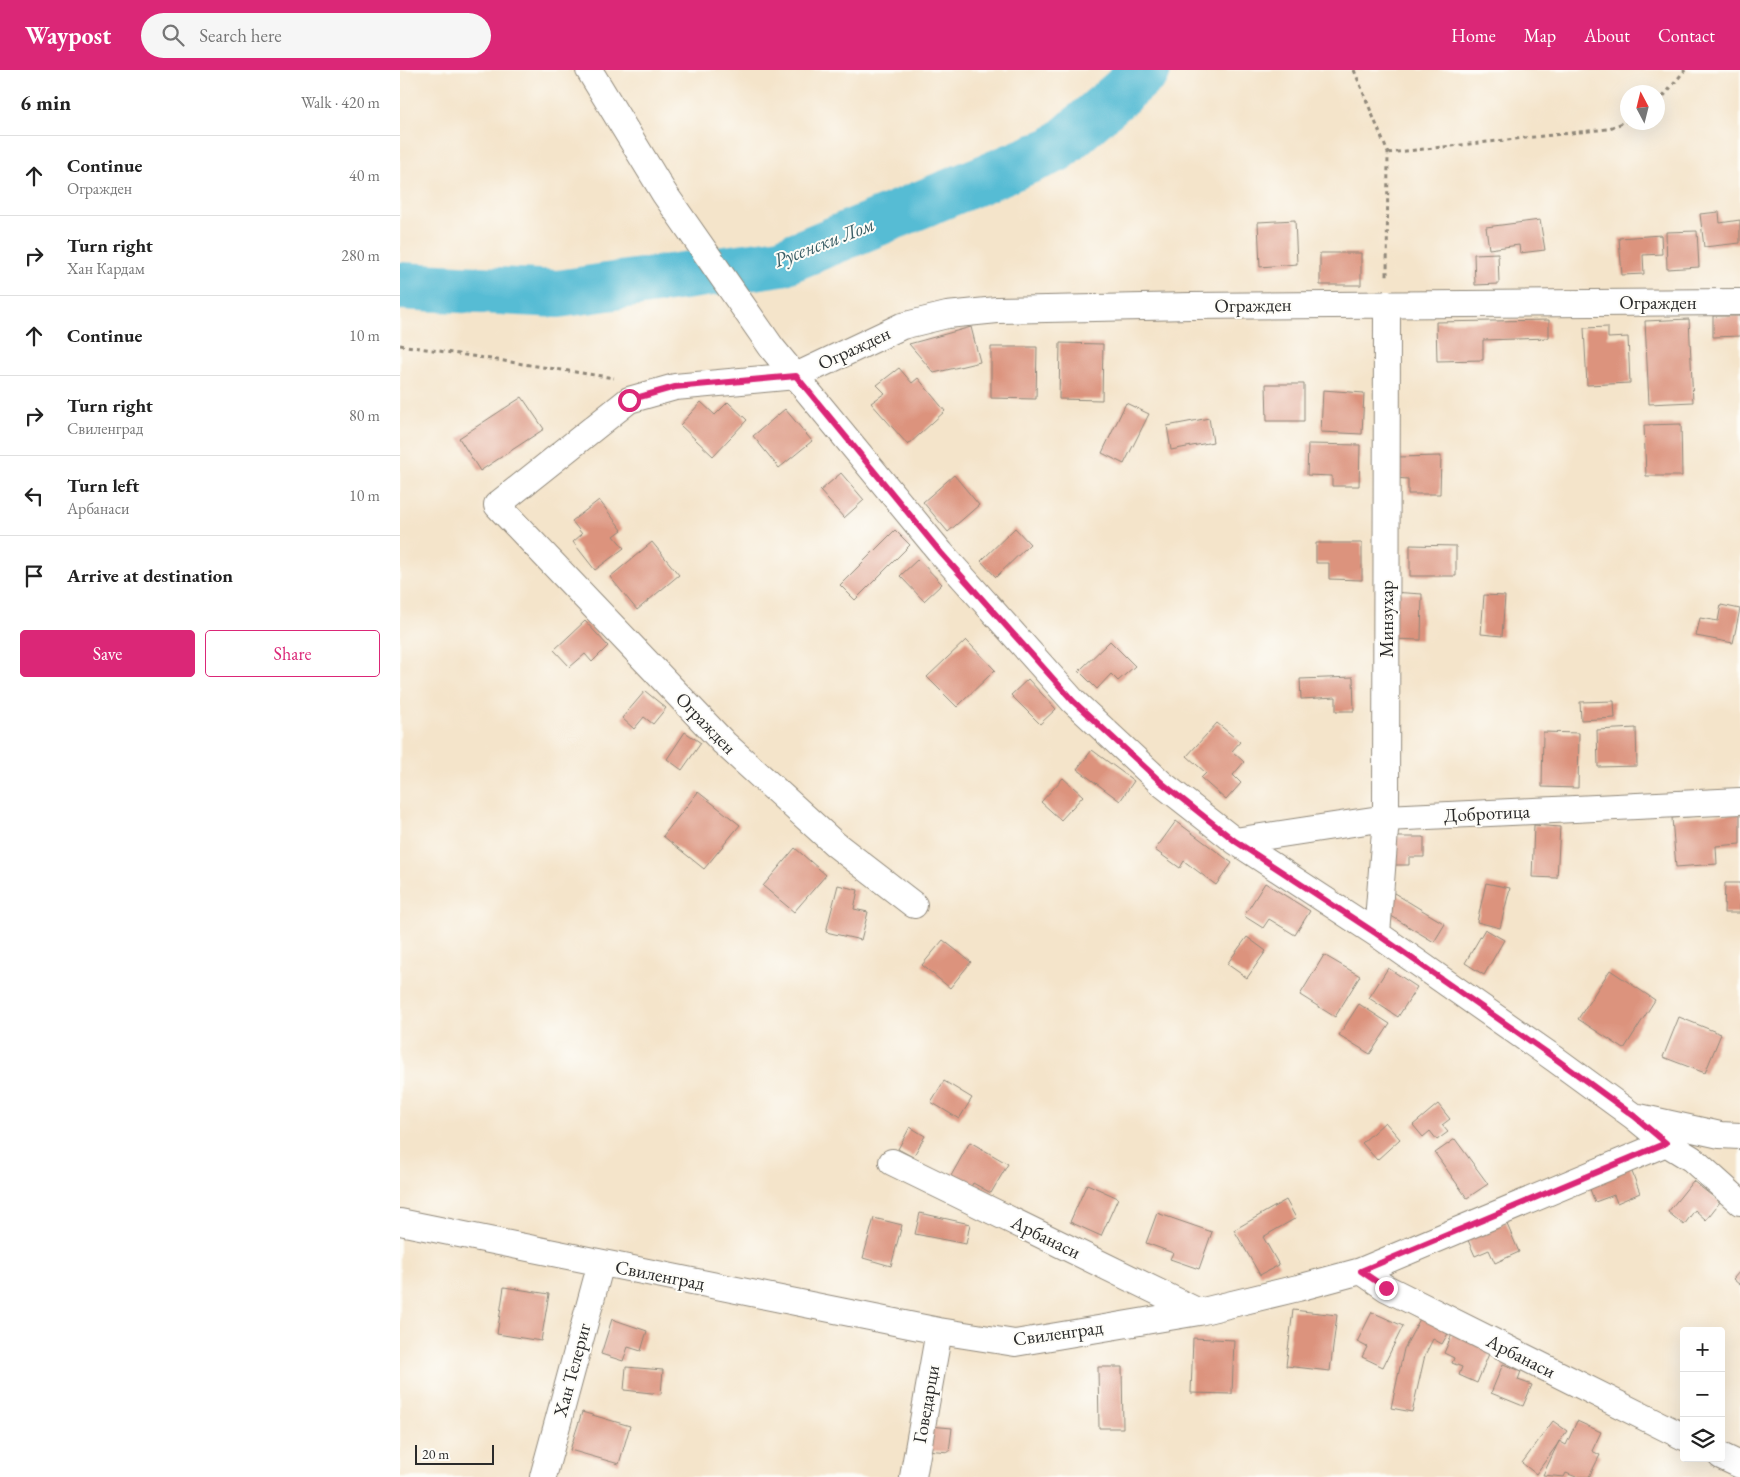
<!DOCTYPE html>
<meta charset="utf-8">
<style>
:root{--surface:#fff;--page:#f6f6f6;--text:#222;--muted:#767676;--line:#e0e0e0;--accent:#db2777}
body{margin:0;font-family:"EB Garamond",serif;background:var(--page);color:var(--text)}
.controls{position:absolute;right:15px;bottom:15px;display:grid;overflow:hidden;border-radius:5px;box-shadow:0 5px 20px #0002}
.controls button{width:45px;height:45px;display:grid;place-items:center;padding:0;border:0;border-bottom:1px solid var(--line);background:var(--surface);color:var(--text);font:25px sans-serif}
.compass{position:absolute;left:1220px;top:15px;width:45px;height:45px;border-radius:50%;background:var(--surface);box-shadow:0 5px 20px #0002;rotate:353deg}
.scale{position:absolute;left:15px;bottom:12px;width:79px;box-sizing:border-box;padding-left:5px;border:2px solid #2b2b2b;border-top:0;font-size:14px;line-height:18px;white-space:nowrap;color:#2b2b2b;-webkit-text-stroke:4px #fdfcf7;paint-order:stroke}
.stop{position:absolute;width:15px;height:15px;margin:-11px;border:4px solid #db2777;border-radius:50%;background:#fff}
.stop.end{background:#db2777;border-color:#fff;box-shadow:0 1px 5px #0008}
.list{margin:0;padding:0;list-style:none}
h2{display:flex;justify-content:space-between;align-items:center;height:65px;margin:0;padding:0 20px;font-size:21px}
h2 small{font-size:16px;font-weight:400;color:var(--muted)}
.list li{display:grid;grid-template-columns:32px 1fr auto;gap:15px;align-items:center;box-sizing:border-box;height:80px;padding:0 20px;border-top:1px solid var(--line)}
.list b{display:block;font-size:19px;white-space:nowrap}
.list p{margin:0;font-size:16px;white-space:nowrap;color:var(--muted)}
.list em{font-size:16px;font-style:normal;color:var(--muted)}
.actions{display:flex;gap:10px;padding:15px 20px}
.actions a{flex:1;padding:11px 0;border:1px solid var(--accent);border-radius:5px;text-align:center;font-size:18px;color:var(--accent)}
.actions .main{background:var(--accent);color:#fff}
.icon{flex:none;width:28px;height:28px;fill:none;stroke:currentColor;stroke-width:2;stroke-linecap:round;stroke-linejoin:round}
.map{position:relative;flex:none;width:1340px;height:1407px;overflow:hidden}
header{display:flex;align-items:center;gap:30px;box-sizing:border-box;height:70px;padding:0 25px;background:var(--accent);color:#fff}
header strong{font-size:24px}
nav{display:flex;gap:28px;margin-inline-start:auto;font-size:18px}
.search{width:350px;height:45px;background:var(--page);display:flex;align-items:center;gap:12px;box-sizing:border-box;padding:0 18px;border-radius:28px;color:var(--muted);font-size:19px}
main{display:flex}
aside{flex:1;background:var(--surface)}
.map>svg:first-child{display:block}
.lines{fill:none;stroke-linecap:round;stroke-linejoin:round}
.river{stroke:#56bcd4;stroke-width:48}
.building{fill:#dc937d}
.minor-casing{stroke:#90887a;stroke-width:28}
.path{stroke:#90887a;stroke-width:3;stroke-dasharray:4 4;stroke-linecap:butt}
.minor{stroke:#fff;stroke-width:26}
.route{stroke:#db2777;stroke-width:6}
.labels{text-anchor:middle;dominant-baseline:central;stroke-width:4;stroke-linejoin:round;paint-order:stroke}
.street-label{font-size:19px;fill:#2b2b2b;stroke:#fdfcf7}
.water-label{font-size:20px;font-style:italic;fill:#3a5e66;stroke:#fdfcf7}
</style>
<header>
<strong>Waypost</strong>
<div class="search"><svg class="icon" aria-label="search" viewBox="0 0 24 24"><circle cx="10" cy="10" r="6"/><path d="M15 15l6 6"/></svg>Search here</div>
<nav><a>Home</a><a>Map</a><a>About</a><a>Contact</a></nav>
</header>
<main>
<aside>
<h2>6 min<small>Walk · 420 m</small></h2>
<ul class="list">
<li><svg class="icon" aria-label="ahead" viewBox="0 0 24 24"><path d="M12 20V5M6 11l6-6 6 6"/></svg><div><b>Continue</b><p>Огражден</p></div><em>40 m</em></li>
<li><svg class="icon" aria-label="right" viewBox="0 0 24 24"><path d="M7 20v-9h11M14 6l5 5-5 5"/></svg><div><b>Turn right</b><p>Хан Кардам</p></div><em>280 m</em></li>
<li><svg class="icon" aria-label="ahead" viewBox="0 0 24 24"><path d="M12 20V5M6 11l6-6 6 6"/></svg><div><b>Continue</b></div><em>10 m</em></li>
<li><svg class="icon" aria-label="right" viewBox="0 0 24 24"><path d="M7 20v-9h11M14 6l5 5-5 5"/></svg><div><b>Turn right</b><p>Свиленград</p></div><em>80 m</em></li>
<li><svg class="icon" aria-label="left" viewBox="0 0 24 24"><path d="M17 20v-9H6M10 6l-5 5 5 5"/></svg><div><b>Turn left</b><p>Арбанаси</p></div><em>10 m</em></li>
<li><svg class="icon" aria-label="arrive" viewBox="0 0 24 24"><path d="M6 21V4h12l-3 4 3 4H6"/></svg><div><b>Arrive at destination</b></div></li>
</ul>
<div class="actions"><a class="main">Save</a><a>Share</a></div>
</aside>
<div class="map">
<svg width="1340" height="1407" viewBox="0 0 1340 1407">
<rect width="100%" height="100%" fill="#fdfcf7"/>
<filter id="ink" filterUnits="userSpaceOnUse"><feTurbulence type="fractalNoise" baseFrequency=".02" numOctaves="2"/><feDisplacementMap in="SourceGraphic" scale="10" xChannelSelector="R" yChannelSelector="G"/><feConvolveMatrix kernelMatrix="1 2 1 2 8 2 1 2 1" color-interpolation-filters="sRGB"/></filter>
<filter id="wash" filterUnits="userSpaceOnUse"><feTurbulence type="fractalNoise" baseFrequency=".0096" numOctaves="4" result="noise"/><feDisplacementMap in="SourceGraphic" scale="20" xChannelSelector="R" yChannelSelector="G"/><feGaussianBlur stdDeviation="1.12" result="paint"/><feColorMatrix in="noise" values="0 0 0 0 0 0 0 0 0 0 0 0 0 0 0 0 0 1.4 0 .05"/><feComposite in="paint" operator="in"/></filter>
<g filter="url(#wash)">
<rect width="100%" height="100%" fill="#f4e4ca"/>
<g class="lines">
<!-- river -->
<path class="river" d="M0 216 158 224 381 192 656 79 747 0"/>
</g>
<g id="blocks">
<!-- building -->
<path class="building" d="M1319 142 1320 153 1340 150V173L1304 177 1300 144Z
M895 150 897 194 860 197 858 152Z
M1140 150 1145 180 1120 183 1119 175 1089 179 1086 157Z
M1297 161 1299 197 1267 199 1266 162Z
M1261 165 1262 184 1243 185 1244 204 1222 205 1219 168Z
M920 183H961V215H920Z
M1098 183 1099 214 1075 215 1074 184Z
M1313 246H1340V266L1313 267Z
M1289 249 1293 332 1249 334 1245 251Z
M1149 250V268L1083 270V290L1037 291 1036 252Z
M571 257 580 292 534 303 509 274Z
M1208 257V268L1228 267 1230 313 1187 315 1184 258Z
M660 273 703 274 702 330 659 329Z
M591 277H637L636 329 591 328Z
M499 298 512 313 518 308 545 341 508 375 471 333 485 323 477 315Z
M866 314H904V351H867Z
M923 320 964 323 962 364 921 362Z
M122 327 144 359 80 401 59 368Z
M301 332 315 345 328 332 347 350 313 386 280 355Z
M726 333 749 344 724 394 702 383Z
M385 339 412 371 379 398 353 366Z
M809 348 813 372 771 380 767 356Z
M1281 354 1282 406H1246L1244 355Z
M908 374 960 375 959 416H932V406L907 405Z
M1041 386 1040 424H1008V409L995 408 996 387Z
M441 403 464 430 444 448 420 421Z
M554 405 579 435 548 462 523 432Z
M199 430 222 460 214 466 224 478 195 500 173 472 182 464 172 451Z
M615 458 630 474 596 507 581 491Z
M495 460 510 475 455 530 440 515Z
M252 472 279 505 237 540 210 507Z
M916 473H962V510L929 509V493H916Z
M1010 475 1056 476V506H1010Z
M518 489 542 514 524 531 500 506Z
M992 522 1022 524 1021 570 991 569Z
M1084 525 1105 526 1102 566 1081 564Z
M1321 535 1340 539 1333 573 1296 566 1300 548 1318 551Z
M185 551 208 576 192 592 185 584 170 597 154 580Z
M566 570 595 600 557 637 527 607Z
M710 571 735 596 718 611 711 604 697 619 679 601Z
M953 607 954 641H936V627L901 629 900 609Z
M628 609 656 639 640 654 611 625Z
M245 621 266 638 253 654 244 647 234 659 222 648Z
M1214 631 1215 648 1181 650 1180 632Z
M817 653 840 672 832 681 844 692 833 705 841 713 826 730 801 708 806 703 787 686Z
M1236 658 1237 696 1198 697 1197 660Z
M285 662 301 673 282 700 267 689Z
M1143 662 1179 663 1178 718 1142 717Z
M692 680 734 711 720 731 677 699Z
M663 708 683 726 661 750 641 732Z
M298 722 340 755 304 799 263 766Z
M1340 743V774L1316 776 1317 794 1276 797 1272 748Z
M776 751 832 793 816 815 784 791 780 798 755 780Z
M1134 755 1160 757 1157 808 1132 807Z
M986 767H1024V787H1009V795H987Z
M395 778 426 805 394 842 363 816Z
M865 813 910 841 895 865 869 849 863 858 844 846Z
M1086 813 1110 818 1100 858 1077 852Z
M1325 813H1340V843H1324Z
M438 815 458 820 454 839 468 842 461 870 426 862Z
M994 823 1045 854 1034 872 983 841Z
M1085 859 1104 870 1084 905 1065 893Z
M847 867 866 881 847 908 827 894Z
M543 870 571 892 550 918 522 895Z
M924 885 960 906 935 947 900 925Z
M988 898 1017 917 998 947 969 928Z
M1210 900 1255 930 1224 979 1178 949Z
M959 934 990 954 970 984 939 965Z
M1279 947 1321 964 1305 1003 1263 987Z
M544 1011 572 1028 559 1049 531 1032Z
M1038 1034 1050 1049 1042 1055 1048 1062 1037 1070 1030 1061 1023 1067 1013 1055Z
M985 1052 1000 1069 977 1090 962 1073Z
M510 1057 525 1066 513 1087 498 1079Z
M1055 1069 1088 1114 1067 1128 1035 1083Z
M570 1072 608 1094 591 1123 573 1113 567 1125 547 1113Z
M1229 1094 1240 1123 1217 1133 1214 1125 1195 1132 1187 1112Z
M1293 1111 1320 1132 1306 1150 1295 1140 1284 1155 1268 1142Z
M687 1114 718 1128 701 1166 670 1152Z
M886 1130 896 1148 863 1167 879 1195 860 1205 834 1160Z
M520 1143 570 1154 566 1174 515 1164Z
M757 1143 812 1162 799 1199 770 1189 773 1183 746 1173Z
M474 1148 502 1155 491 1196 463 1188Z
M1106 1152 1119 1182 1095 1193 1089 1180 1075 1186 1067 1168Z
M1340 1201V1215L1333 1209Z
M104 1217 149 1224 141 1271 97 1264Z
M893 1240 937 1245 930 1301 886 1296Z
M972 1242 1003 1256 983 1297 962 1287 967 1277 957 1272Z
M1022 1245 1050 1260 1042 1274 1033 1269 1025 1285 1012 1342 991 1338 1004 1279Z
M212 1249 247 1261 241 1281 228 1277 223 1291 201 1284Z
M1053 1262 1091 1279 1077 1313 1059 1305 1062 1297 1052 1293 1054 1288 1044 1283Z
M793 1268 834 1270 832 1324 791 1323Z
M1103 1294 1121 1301 1118 1310 1132 1315 1123 1336 1091 1323Z
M226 1297 263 1300 261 1324 224 1320Z
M698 1297H722L723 1358H699Z
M182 1342 230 1356 219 1394 170 1380Z
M1153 1351 1167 1361 1136 1404 1122 1393Z
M1177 1351 1201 1362 1192 1381 1200 1385 1189 1407H1176L1166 1403 1164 1407 1143 1405 1159 1371 1166 1375Z
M529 1356 552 1358 549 1382 526 1380Z"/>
</g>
</g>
<g filter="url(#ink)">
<use href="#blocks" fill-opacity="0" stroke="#90887a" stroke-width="1"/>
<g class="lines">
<defs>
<path id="minor" d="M189 0 264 123 372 278 541 483 673 631 761 713 835 771 977 864 1155 989 1233 1046 1266 1073 1292 1089 1340 1132
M835 771 986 748 1340 731
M514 835 435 774 324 673 97 435 229 330 275 317 396 306 502 256 547 245 597 240 791 236 1340 232
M977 864 986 748 987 234
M1239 1047 1320 1065 1340 1066
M492 1092 799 1242
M0 1152 539 1261 615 1273 799 1242 898 1218 961 1201 1266 1073
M961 1201 986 1218 1284 1367
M1321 1386 1340 1395
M143 1407 201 1193
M513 1407 539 1261"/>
</defs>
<!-- minor casing -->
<use href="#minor" class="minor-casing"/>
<!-- path -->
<path class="path" d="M954 0 988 83 987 208
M1258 33 1285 0
M988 83 1207 59 1228 51
M0 275 214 308"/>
<!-- minor -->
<use href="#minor" class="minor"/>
</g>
</g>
<g class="lines" filter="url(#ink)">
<!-- route -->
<path class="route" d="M229 330 275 317 396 306 541 483 673 631 762 713 835 771 977 864 1156 989 1234 1046 1266 1073 961 1201 986 1218"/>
</g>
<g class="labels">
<!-- street labels -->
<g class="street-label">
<text x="1258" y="232">Огражден</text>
<text transform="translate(853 235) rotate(-1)">Огражден</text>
<text transform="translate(454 278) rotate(-25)">Огражден</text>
<text transform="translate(986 549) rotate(-90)">Минзухар</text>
<text transform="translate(306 653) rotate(46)">Огражден</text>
<text transform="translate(1087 743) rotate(-3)">Добротица</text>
<text transform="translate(646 1167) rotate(26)">Арбанаси</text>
<text transform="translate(260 1205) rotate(11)">Свиленград</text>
<text transform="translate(658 1263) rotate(-8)">Свиленград</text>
<text transform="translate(1121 1286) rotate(27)">Арбанаси</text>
<text transform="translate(172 1300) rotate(-75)">Хан Телериг</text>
<text transform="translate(526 1334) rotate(-80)">Говедарци</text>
</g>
<!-- water labels -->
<g class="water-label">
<text transform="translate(424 172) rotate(-21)">Русенски Лом</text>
</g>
</g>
</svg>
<div class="controls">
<button>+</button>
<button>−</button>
<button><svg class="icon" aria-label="layers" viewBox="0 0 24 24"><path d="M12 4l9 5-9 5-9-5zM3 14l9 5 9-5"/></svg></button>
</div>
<svg class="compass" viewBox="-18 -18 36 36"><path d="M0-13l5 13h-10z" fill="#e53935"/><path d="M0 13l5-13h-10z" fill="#767676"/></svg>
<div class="scale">20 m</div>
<div class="stop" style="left:229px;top:330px"></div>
<div class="stop end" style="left:986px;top:1218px"></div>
</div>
</main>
